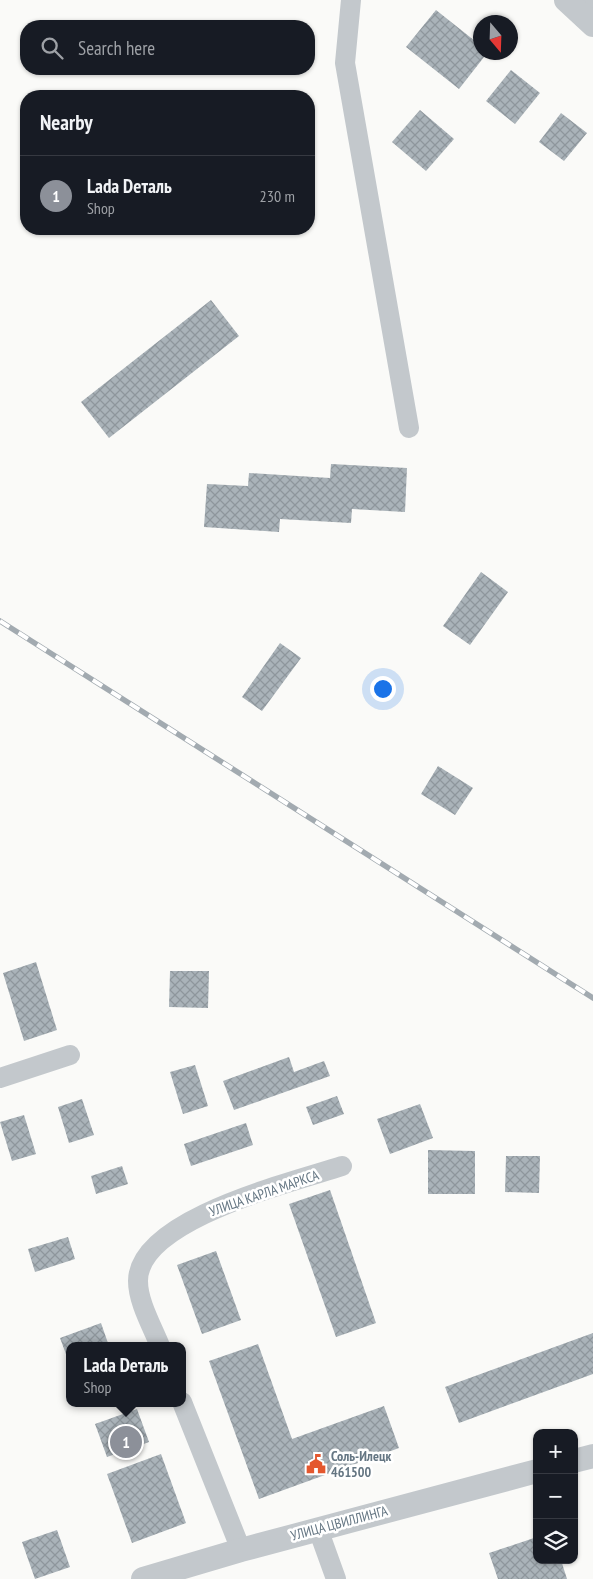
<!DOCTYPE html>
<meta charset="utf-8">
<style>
:root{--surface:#171b24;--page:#20242c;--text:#f1f3f6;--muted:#9ea1a6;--line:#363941;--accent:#8c9099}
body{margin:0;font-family:"PT Sans Narrow",sans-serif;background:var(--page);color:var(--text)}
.controls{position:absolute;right:15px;bottom:15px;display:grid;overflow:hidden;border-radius:10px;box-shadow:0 1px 4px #0004}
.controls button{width:45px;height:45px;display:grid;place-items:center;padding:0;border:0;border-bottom:1px solid var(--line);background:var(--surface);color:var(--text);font:25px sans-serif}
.compass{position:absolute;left:473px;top:15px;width:45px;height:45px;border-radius:50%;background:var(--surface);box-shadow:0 1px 4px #0004;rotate:161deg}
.you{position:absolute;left:382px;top:688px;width:18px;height:18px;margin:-12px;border:4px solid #fff;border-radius:50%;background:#1a73e8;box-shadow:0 0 0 8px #1a73e833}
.badge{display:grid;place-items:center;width:32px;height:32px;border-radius:50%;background:var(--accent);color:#fff;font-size:16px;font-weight:700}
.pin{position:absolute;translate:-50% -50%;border:2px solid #fff;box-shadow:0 1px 5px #0006}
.popup{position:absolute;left:66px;top:1342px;width:120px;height:65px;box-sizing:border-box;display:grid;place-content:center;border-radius:10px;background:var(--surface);filter:drop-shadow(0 1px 4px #0005);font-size:16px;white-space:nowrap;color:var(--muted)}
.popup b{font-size:19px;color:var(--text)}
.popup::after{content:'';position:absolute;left:50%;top:100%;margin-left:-10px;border:10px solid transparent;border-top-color:var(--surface)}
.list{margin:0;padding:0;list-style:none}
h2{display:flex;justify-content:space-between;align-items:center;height:65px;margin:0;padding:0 20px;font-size:21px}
h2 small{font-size:16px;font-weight:400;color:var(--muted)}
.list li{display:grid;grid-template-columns:32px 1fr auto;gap:15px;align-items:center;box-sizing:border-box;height:80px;padding:0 20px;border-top:1px solid var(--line)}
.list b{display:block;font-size:19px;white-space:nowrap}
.list p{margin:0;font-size:16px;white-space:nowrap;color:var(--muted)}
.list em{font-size:16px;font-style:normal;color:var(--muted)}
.icon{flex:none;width:28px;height:28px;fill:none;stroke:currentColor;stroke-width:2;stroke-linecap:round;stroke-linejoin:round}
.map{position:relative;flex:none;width:593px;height:1579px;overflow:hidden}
.search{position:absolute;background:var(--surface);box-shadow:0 1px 4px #0004;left:20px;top:20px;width:295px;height:55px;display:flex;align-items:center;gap:12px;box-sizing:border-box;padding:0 18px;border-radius:20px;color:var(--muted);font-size:19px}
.panel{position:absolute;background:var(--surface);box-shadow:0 1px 4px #0004;left:20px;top:90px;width:295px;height:145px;border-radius:20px}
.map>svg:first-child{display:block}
.building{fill:url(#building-cross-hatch)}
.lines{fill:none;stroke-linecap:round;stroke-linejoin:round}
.minor{stroke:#c3c8cc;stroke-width:20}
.tertiary{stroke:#c3c8cc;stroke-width:24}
.rail-casing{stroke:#a2aab0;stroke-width:5.5}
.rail{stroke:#fff;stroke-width:4;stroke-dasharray:11;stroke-linecap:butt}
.labels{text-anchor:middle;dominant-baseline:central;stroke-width:5;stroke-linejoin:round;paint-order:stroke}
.street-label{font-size:14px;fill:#657683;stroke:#fff}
.poi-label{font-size:14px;font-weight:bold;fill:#657683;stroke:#fff;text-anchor:start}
</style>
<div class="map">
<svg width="593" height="1579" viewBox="0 0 593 1579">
<defs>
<pattern id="building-cross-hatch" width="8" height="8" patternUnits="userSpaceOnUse" patternTransform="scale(1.25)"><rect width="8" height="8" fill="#aab3b9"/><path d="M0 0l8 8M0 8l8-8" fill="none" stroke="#8e969c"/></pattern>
</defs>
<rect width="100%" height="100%" fill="#fafaf8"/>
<!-- building -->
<path class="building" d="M436 10 480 45V52H488L459 89 406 47Z
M511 70 540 93 515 124 486 101Z
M420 110 454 139 426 171 392 142Z
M561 113 587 133 564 161 539 142Z
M211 300 239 336 109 438 81 402Z
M331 464 407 468 405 512 352 509 351 523 280 519 279 532 204 527 207 484 248 486 249 473 330 478Z
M481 572 508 592 470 645 443 626Z
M280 643 301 658 262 711 242 697Z
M438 766 473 788 455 815 421 794Z
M36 962 57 1030 24 1041 3 973Z
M170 971H209L208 1008 169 1007Z
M289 1057 294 1072 324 1061 330 1076 234 1110 223 1081Z
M195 1065 208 1106 183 1114 170 1072Z
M337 1096 344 1114 313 1125 306 1107Z
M82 1099 94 1135 69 1143 58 1107Z
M420 1104 433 1138 390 1154 377 1119Z
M24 1115 36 1154 12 1161 0 1122Z
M246 1123 253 1145 191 1166 184 1144Z
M428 1150 475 1151V1194H428Z
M506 1156H540L539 1193 505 1192Z
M122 1166 128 1184 96 1194 91 1176Z
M330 1190 376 1323 336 1337 289 1204Z
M68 1237 75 1259 35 1272 28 1249Z
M216 1251 241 1320 202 1334 177 1265Z
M101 1323 109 1346H70V1365L60 1338Z
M593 1333V1374L459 1423 445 1387Z
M258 1344 292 1439 384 1406 399 1448 259 1499 209 1361Z
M137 1409 149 1442 107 1457 95 1424Z
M161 1454 186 1523 132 1543 107 1474Z
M57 1530 70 1567 35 1579 22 1542Z
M537 1537V1560H561L567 1579H498L489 1553Z"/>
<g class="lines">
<!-- minor -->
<path class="minor" d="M351 0 345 63 409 428
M583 18 591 0
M0 1078 70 1055
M160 1346C152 1326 138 1302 138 1281 138 1219 293 1182 342 1166
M182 1402 241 1550
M318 1529 336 1579"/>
<!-- tertiary -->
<path class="tertiary" d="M566 0 593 25
M574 1461 593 1456
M143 1579 241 1550 537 1471"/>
<defs>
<path id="rail" d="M0 621 593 998"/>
</defs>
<!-- rail casing -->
<use href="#rail" class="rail-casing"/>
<!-- rail -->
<use href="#rail" class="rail"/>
</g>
<!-- icons -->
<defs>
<symbol id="civic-bare" viewBox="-9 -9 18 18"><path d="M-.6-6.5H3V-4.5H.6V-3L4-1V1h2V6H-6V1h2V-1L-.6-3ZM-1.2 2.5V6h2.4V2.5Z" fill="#e4572e" stroke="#fff" stroke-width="2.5" paint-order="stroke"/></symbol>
</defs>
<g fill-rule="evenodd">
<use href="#civic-bare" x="302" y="1450" width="28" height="28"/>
</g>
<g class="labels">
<!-- street labels -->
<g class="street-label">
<text transform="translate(264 1193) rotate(-19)">УЛИЦА КАРЛА МАРКСА</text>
<text transform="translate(339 1523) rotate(-15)">УЛИЦА ЦВИЛЛИНГА</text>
</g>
<!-- poi labels -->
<g class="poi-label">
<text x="331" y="1456">Соль-Илецк<tspan x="331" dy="16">461500</tspan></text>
</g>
</g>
</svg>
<div class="controls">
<button>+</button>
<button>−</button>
<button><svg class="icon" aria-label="layers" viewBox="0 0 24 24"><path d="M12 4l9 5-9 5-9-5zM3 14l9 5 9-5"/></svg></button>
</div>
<svg class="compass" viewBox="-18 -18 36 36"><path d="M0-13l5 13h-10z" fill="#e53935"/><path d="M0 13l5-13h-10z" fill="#9ea1a6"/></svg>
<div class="you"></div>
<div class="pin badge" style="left:126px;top:1442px">1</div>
<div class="popup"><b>Lada Dеталь</b>Shop</div>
<div class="search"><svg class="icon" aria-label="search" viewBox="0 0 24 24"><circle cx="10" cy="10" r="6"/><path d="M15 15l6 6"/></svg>Search here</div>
<section class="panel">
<h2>Nearby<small></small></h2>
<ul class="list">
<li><span class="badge">1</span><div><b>Lada Dеталь</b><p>Shop</p></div><em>230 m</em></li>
</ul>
</section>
</div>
